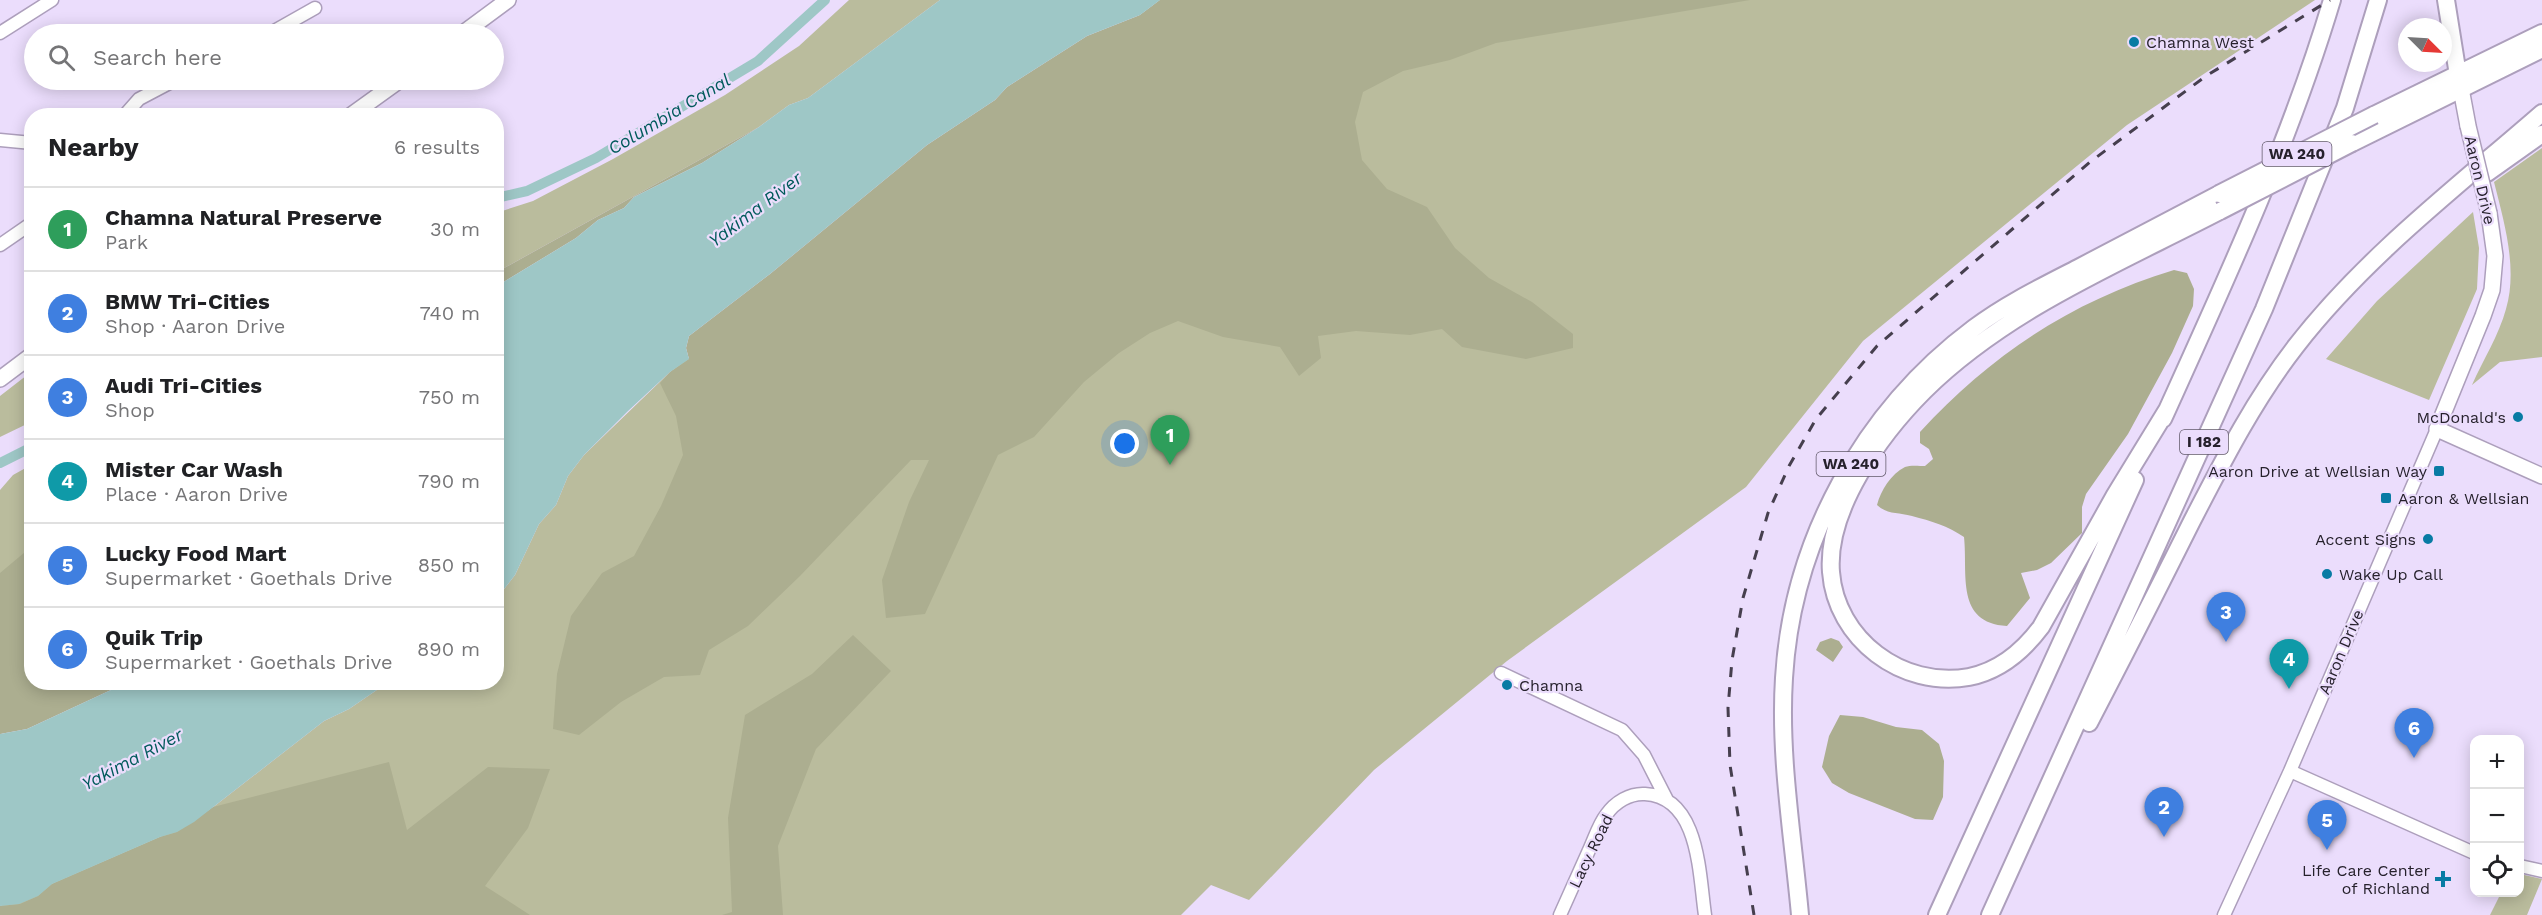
<!DOCTYPE html>
<meta charset="utf-8">
<style>
:root{--surface:#fff;--page:#f2f2f2;--text:#202124;--muted:#757577;--line:#e0e0e0;--accent:#1a73e8}
body{margin:0;font-family:"Work Sans",sans-serif;background:var(--page);color:var(--text)}
.controls{position:absolute;right:18px;bottom:18px;display:grid;overflow:hidden;border-radius:12px;box-shadow:0 3px 15px #0003}
.controls button{width:54px;height:54px;display:grid;place-items:center;padding:0;border:0;border-bottom:2px solid var(--line);background:var(--surface);color:var(--text);font:30px sans-serif}
.compass{position:absolute;left:2398px;top:18px;width:54px;height:54px;border-radius:50%;background:var(--surface);box-shadow:0 3px 15px #0003;rotate:114deg}
.you{position:absolute;left:1125px;top:444px;width:21px;height:21px;margin:-15px;border:4px solid #fff;border-radius:50%;background:#1a73e8;box-shadow:0 0 0 9px #1a73e833}
.badge{display:grid;place-items:center;width:39px;height:39px;border-radius:50%;background:var(--accent);color:#fff;font-size:20px;font-weight:700}
.pin{position:absolute;translate:-50% -50px;filter:drop-shadow(0 2px 3px #0008)}
.pin::after{content:'';position:absolute;top:32px;width:21px;height:18px;background:inherit;clip-path:polygon(0 0,100% 0,50% 100%)}
.list{margin:0;padding:0;list-style:none}
h2{display:flex;justify-content:space-between;align-items:center;height:78px;margin:0;padding:0 24px;font-size:26px}
h2 small{font-size:20px;font-weight:400;color:var(--muted)}
.list li{display:grid;grid-template-columns:39px 1fr auto;gap:18px;align-items:center;box-sizing:border-box;height:84px;padding:0 24px;border-top:2px solid var(--line)}
.list b{display:block;font-size:22px;white-space:nowrap}
.list p{margin:0;font-size:20px;white-space:nowrap;color:var(--muted)}
.list em{font-size:20px;font-style:normal;color:var(--muted)}
.icon{flex:none;width:33px;height:33px;fill:none;stroke:currentColor;stroke-width:2;stroke-linecap:round;stroke-linejoin:round}
.map{position:relative;flex:none;width:2542px;height:915px;overflow:hidden}
.search{position:absolute;background:var(--surface);box-shadow:0 3px 15px #0003;left:24px;top:24px;width:480px;height:66px;display:flex;align-items:center;gap:15px;box-sizing:border-box;padding:0 21px;border-radius:33px;color:var(--muted);font-size:22px}
.panel{position:absolute;background:var(--surface);box-shadow:0 3px 15px #0003;left:24px;top:108px;width:480px;height:582px;border-radius:24px}
.map>svg:first-child{display:block}
.green{fill:#babc9d}
.forest{fill:#acae90}
.water{fill:#9ec7c6}
.lines{fill:none;stroke-linecap:round;stroke-linejoin:round}
.canal{stroke:#9ec7c6;stroke-width:10}
.minor-casing{stroke:#ad9fbc;stroke-width:15}
.major-casing{stroke:#ad9fbc;stroke-width:18}
.highway-casing{stroke:#ad9fbc;stroke-width:20}
.minor{stroke:#fff;stroke-width:12}
.major{stroke:#fff;stroke-width:15}
.highway{stroke:#fff;stroke-width:16}
.rail{stroke:#463f4e;stroke-width:3;stroke-dasharray:10 10;stroke-linecap:butt}
.major-bridge-casing{stroke:#ad9fbc;stroke-width:18;stroke-linecap:butt}
.highway-bridge-casing{stroke:#ad9fbc;stroke-width:20;stroke-linecap:butt}
.major-bridge{stroke:#fff;stroke-width:15}
.highway-bridge{stroke:#fff;stroke-width:16}
.poi-dot{fill:#087ba4;stroke:#ebddfc;stroke-width:2}
.labels{text-anchor:middle;dominant-baseline:central;stroke-width:4.5;stroke-linejoin:round;paint-order:stroke}
.shield{fill:#ebddfc;stroke:#61596a;stroke-width:1.5}
.shield-label{font-size:15px;font-weight:bold;fill:#26212c}
.poi-label{font-size:16px;fill:#26212c;stroke:#ebddfc;text-anchor:start}
.street-label{font-size:16px;fill:#26212c;stroke:#ebddfc}
.water-label{font-size:18px;font-style:italic;fill:#005a5b;stroke:#ebddfc}
</style>
<div class="map">
<svg width="2542" height="915" viewBox="0 0 2542 915">
<rect width="100%" height="100%" fill="#ebddfc"/>
<!-- green -->
<path class="green" d="M849 0H940L808 98 789 105 759 127 497 272 496 213 533 201 613 159 725 95 799 46Z
M1160 0H2315L2127 125 1863 341 1746 487 1507 661 1374 770 1249 900 1211 885 1181 915H0V906L194 822 324 721 349 709 387 683 496 682 497 598 515 575 539 524 556 505 568 476 584 455 670 372Z
M2542 148V357L2500 362 2472 385C2483 360 2499 335 2506 309 2518 268 2504 222 2494 182Z
M2473 212 2479 248 2477 289 2429 400 2326 359 2377 301Z
M31 372V422L0 437V396Z
M31 465 32 682 126 683 0 734V490L13 475Z
M2520 874 2542 879 2527 915H2490L2501 893 2520 892Z"/>
<!-- forest -->
<path class="forest" d="M1160 0H1750L1496 43 1450 60 1403 71 1363 92 1355 122 1362 160 1387 189 1427 207 1455 248 1489 278 1532 302 1573 334V348L1526 359 1462 347 1442 329 1410 335 1356 331 1318 336 1321 358 1299 376 1280 347 1223 337 1178 321 1150 333 1119 353 1084 382 1034 437 998 455 925 614 886 618 882 580 909 502 929 460H911L800 576 748 626 709 650 700 675 664 677 621 702 579 735 553 729 557 674 571 616 602 573 634 556 661 506 683 455 676 416 660 383 670 372 689 359 686 348 689 336 770 274 927 145 995 100 1007 87 1087 36 1140 15Z
M759 127 702 163 634 197 624 208 598 220 576 238 497 286V272Z
M2174 270 2187 273 2194 289 2193 306 2172 353 2128 434 2086 494 2082 507V533L2051 563 2037 570 2021 573 2030 598 2007 626C1955 623 1968 574 1964 537 1948 526 1931 521 1912 516 1898 512 1888 515 1877 505 1881 490 1891 474 1905 467 1910 465 1919 466 1925 466L1933 459 1929 449 1920 443V432C1992 354 2072 301 2174 270Z
M31 547 32 682 126 683 27 729 0 734V573Z
M853 635 891 671 816 749 778 846 783 915H722L732 912 728 818 745 715 812 674Z
M1831 638 1839 641 1843 647 1833 662 1816 650 1820 642Z
M1840 715 1863 717 1896 727 1922 730 1939 744 1944 761 1943 797 1933 820 1915 819 1849 793 1832 783 1822 767 1829 736Z
M389 762 407 830 488 767 550 769 528 828 485 886 530 915H0V906L20 904 38 896 52 884 160 837 177 832 213 807Z"/>
<!-- water -->
<path class="water" d="M940 0H1160L1140 15 1087 36 1007 87 995 100 927 145 770 274 689 336 686 348 689 359 670 372 628 411 584 455 568 476 556 505 539 524 515 575 497 598V286L576 238 598 220 624 208 634 197 702 163 759 127 789 105 808 98Z
M126 683V682L387 683 349 709 324 721 194 822 177 832 160 837 52 884 38 896 19 904 0 906V734L27 729Z"/>
<g class="lines">
<!-- canal -->
<path class="canal" d="M496 198 527 191 596 158 683 106 758 61 825 0
M0 463 32 447"/>
<defs>
<path id="minor" d="M0 33 52 0
M269 34 315 8
M124 116 139 99 175 80
M0 140 32 143
M0 245 32 223
M1501 673 1622 730 1644 755 1667 800
M2290 771 2474 853
M2520 866 2542 871
M1560 915C1570 893 1580 870 1590 848 1595 837 1599 824 1606 815 1615 802 1630 793 1645 794 1700 797 1699 875 1705 915
M2224 915 2290 771 2437 429"/>
<path id="major" d="M462 34 508 0
M2459 78 2468 126
M350 116 400 80
M2489 213 2495 256 2492 290 2483 316 2437 429 2542 476
M0 379 32 355"/>
<path id="highway" d="M2446 0 2458 75
M2374 115 2542 33
M2352 143 2542 49
M2487 173 2542 134
M2167 410 2115 495 2041 627C2023 651 1999 671 1969 677 1902 689 1836 639 1831 572 1826 509 1881 434 1924 391 2007 309 2118 264 2220 211
M2163 419C2225 282 2289 144 2332 0
M2089 723C2124 656 2158 589 2192 521 2223 461 2254 400 2296 346 2365 257 2457 187 2542 113
M1800 915C1793 837 1779 756 1784 678 1792 541 1863 411 1974 328 2006 304 2043 286 2078 268 2125 243 2172 219 2219 194
M1937 915 2135 480
M1990 915 2264 309 2345 108 2378 0"/>
</defs>
<!-- minor casing -->
<use href="#minor" class="minor-casing"/>
<!-- major casing -->
<use href="#major" class="major-casing"/>
<!-- highway casing -->
<use href="#highway" class="highway-casing"/>
<!-- minor -->
<use href="#minor" class="minor"/>
<!-- major -->
<use href="#major" class="major"/>
<!-- highway -->
<use href="#highway" class="highway"/>
<!-- rail -->
<path class="rail" d="M1754 915 1730 765 1728 708 1732 660 1743 598 1768 513 1789 466 1816 419 1877 346 2090 162 2206 76 2330 0"/>
<defs>
<path id="major-bridge" d="M2468 126 2489 213"/>
<path id="highway-bridge" d="M2219 194 2374 115
M2220 211 2352 143"/>
</defs>
<!-- major-bridge casing -->
<use href="#major-bridge" class="major-bridge-casing"/>
<!-- highway-bridge casing -->
<use href="#highway-bridge" class="highway-bridge-casing"/>
<!-- major-bridge -->
<use href="#major-bridge" class="major-bridge"/>
<!-- highway-bridge -->
<use href="#highway-bridge" class="highway-bridge"/>
</g>
<!-- markers -->
<g class="poi-dot">
<circle cx="2134" cy="42" r="6"/>
<circle cx="2518" cy="417" r="6"/>
<rect x="2433" y="465" width="12" height="12" rx="3"/>
<rect x="2380" y="492" width="12" height="12" rx="3"/>
<circle cx="2428" cy="539" r="6"/>
<circle cx="2327" cy="574" r="6"/>
<circle cx="1507" cy="685" r="6"/>
<path d="M2440 870h6v6h6v6h-6v6h-6v-6h-6v-6h6z"/>
</g>
<g class="labels">
<!-- shield labels -->
<g class="shield">
<rect x="2262.5" y="142" width="69" height="24" rx="4.5"/>
<rect x="2180" y="430" width="48" height="24" rx="4.5"/>
<rect x="1816.5" y="452" width="69" height="24" rx="4.5"/>
</g>
<g class="shield-label">
<text x="2297" y="154">WA 240</text>
<text x="2204" y="442">I 182</text>
<text x="1851" y="464">WA 240</text>
</g>
<!-- poi labels -->
<g class="poi-label">
<text x="2146" y="42">Chamna West</text>
<text x="2506" y="417" text-anchor="end">McDonald's</text>
<text x="2427" y="471" text-anchor="end">Aaron Drive at Wellsian Way</text>
<text x="2398" y="498">Aaron &amp; Wellsian</text>
<text x="2416" y="539" text-anchor="end">Accent Signs</text>
<text x="2339" y="574">Wake Up Call</text>
<text x="1519" y="685">Chamna</text>
<text x="2430" y="870" text-anchor="end">Life Care Center<tspan x="2430" dy="18">of Richland</tspan></text>
</g>
<!-- street labels -->
<g class="street-label">
<text transform="translate(2480 180) rotate(77)">Aaron Drive</text>
<text transform="translate(2341 652) rotate(-67)">Aaron Drive</text>
<text transform="translate(1591 851) rotate(-64)">Lacy Road</text>
</g>
<!-- water labels -->
<g class="water-label">
<text transform="translate(669 114) rotate(-31)">Columbia Canal</text>
<text transform="translate(755 209) rotate(-37)">Yakima River</text>
<text transform="translate(132 759) rotate(-28)">Yakima River</text>
</g>
</g>
</svg>
<div class="controls">
<button>+</button>
<button>−</button>
<button><svg class="icon" aria-label="locate" viewBox="0 0 24 24"><circle cx="12" cy="12" r="6"/><path d="M12 2v4M12 18v4M2 12h4M18 12h4"/></svg></button>
</div>
<svg class="compass" viewBox="-18 -18 36 36"><path d="M0-13l5 13h-10z" fill="#e53935"/><path d="M0 13l5-13h-10z" fill="#757577"/></svg>
<div class="you"></div>
<div class="pin badge" style="left:1170px;top:465px;background:#2e9e5b">1</div>
<div class="pin badge" style="left:2164px;top:837px;background:#3f7fe0">2</div>
<div class="pin badge" style="left:2226px;top:642px;background:#3f7fe0">3</div>
<div class="pin badge" style="left:2289px;top:689px;background:#0f9aa8">4</div>
<div class="pin badge" style="left:2327px;top:850px;background:#3f7fe0">5</div>
<div class="pin badge" style="left:2414px;top:758px;background:#3f7fe0">6</div>
<div class="search"><svg class="icon" aria-label="search" viewBox="0 0 24 24"><circle cx="10" cy="10" r="6"/><path d="M15 15l6 6"/></svg>Search here</div>
<section class="panel">
<h2>Nearby<small>6 results</small></h2>
<ul class="list">
<li><span class="badge" style="background:#2e9e5b">1</span><div><b>Chamna Natural Preserve</b><p>Park</p></div><em>30 m</em></li>
<li><span class="badge" style="background:#3f7fe0">2</span><div><b>BMW Tri-Cities</b><p>Shop · Aaron Drive</p></div><em>740 m</em></li>
<li><span class="badge" style="background:#3f7fe0">3</span><div><b>Audi Tri-Cities</b><p>Shop</p></div><em>750 m</em></li>
<li><span class="badge" style="background:#0f9aa8">4</span><div><b>Mister Car Wash</b><p>Place · Aaron Drive</p></div><em>790 m</em></li>
<li><span class="badge" style="background:#3f7fe0">5</span><div><b>Lucky Food Mart</b><p>Supermarket · Goethals Drive</p></div><em>850 m</em></li>
<li><span class="badge" style="background:#3f7fe0">6</span><div><b>Quik Trip</b><p>Supermarket · Goethals Drive</p></div><em>890 m</em></li>
</ul>
</section>
</div>
